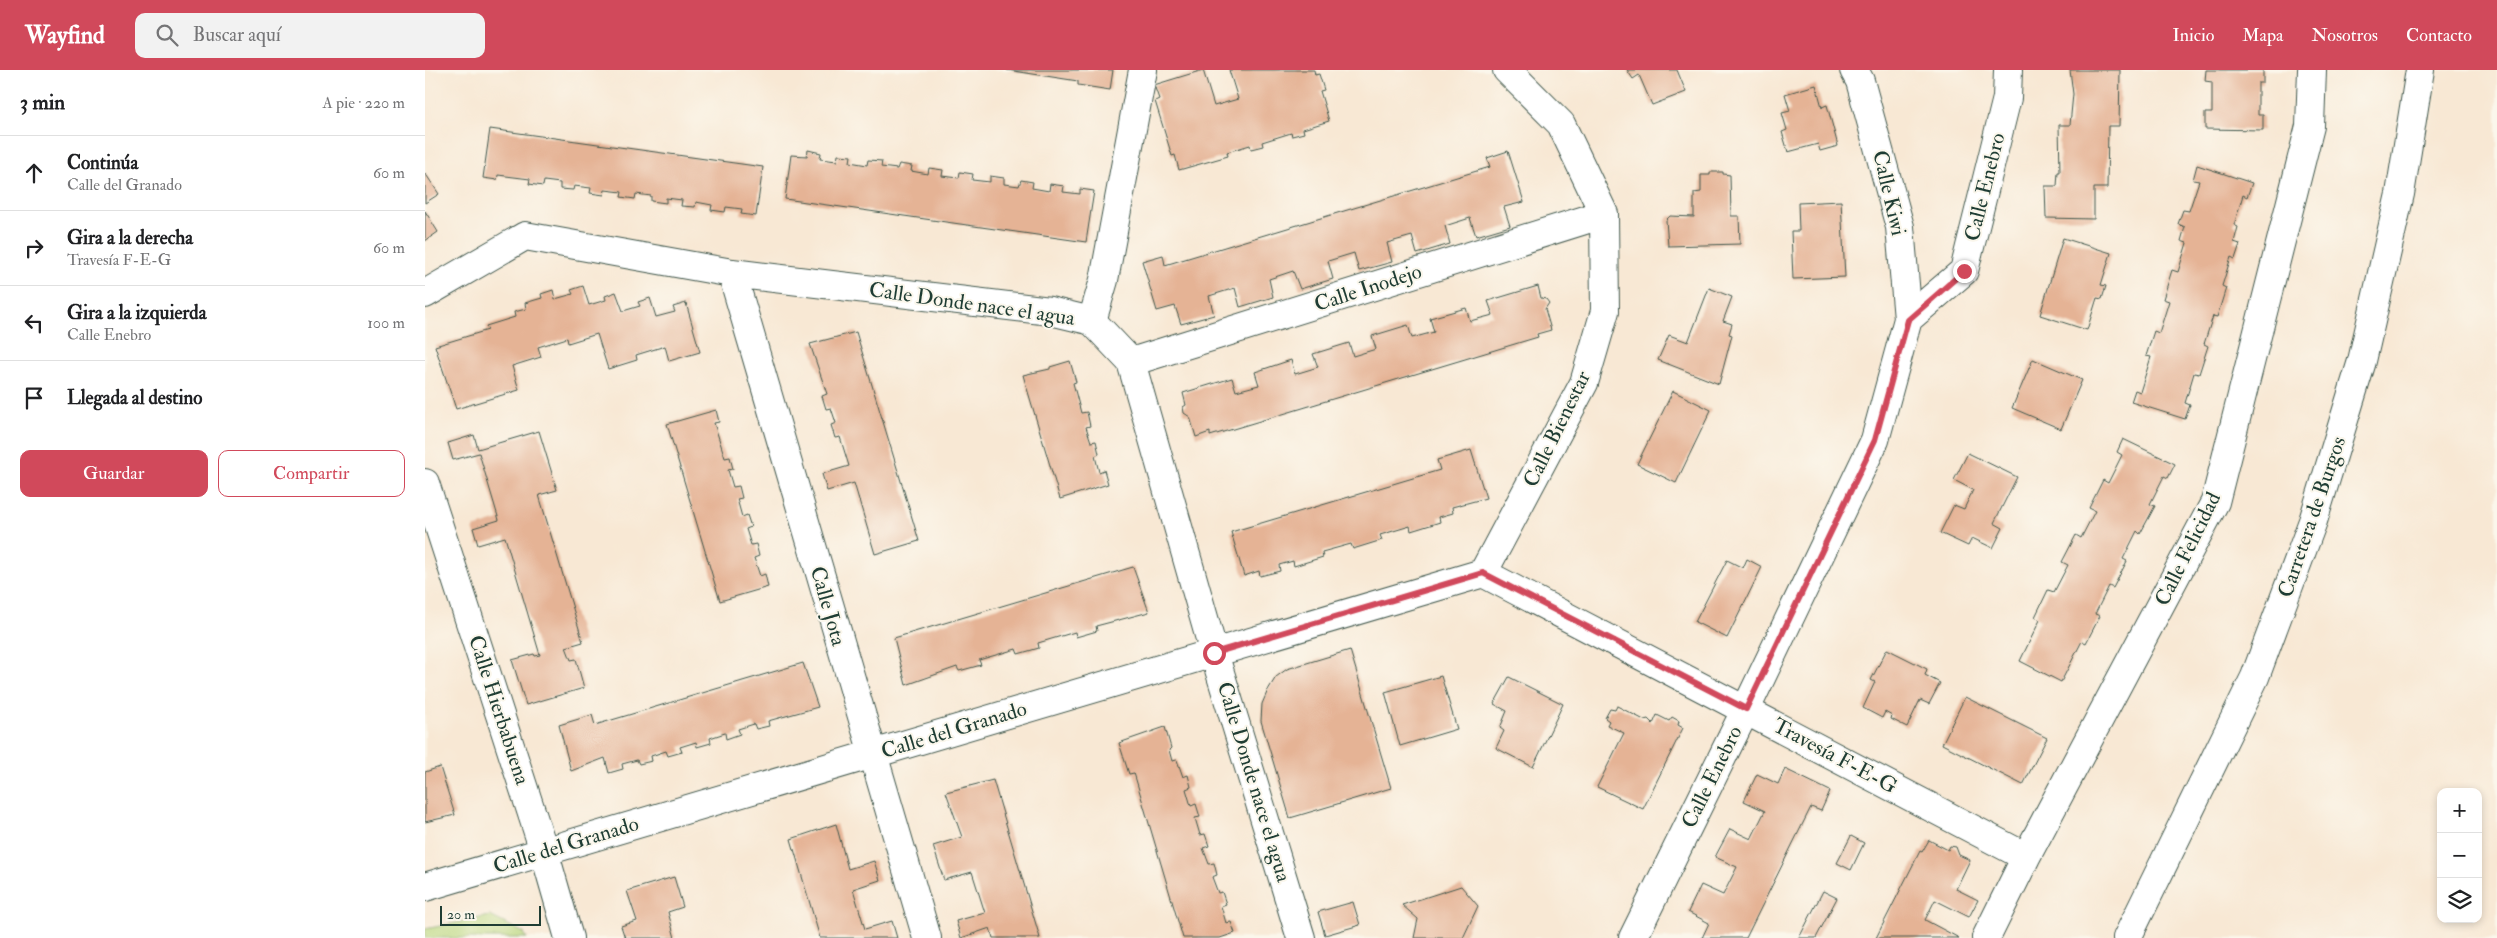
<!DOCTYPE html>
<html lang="es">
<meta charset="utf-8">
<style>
:root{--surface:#fff;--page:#f2f2f2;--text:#202124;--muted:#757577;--line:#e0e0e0;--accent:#d1495b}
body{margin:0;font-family:"IM FELL Double Pica",serif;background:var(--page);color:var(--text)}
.controls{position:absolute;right:15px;bottom:15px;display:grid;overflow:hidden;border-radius:10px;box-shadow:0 2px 8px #0003}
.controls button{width:45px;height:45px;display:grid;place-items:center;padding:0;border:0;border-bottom:1px solid var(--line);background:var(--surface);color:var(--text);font:25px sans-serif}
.scale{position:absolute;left:15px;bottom:12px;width:101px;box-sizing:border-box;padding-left:5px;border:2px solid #1f3d34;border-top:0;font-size:14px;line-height:18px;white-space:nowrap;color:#1f3d34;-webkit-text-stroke:4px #fbf7ec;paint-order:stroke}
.stop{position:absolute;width:15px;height:15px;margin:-11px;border:4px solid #d1495b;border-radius:50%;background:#fff}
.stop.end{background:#d1495b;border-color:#fff;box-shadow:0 1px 5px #0008}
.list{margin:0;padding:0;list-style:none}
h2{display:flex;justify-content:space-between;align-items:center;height:65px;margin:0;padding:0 20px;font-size:21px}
h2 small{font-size:16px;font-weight:400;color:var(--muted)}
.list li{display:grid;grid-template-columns:32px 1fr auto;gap:15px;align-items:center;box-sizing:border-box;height:75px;padding:0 20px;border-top:1px solid var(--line)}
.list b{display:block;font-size:19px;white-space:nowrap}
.list p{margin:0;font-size:16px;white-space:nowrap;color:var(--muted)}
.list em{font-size:16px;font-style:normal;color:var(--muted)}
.actions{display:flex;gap:10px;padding:15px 20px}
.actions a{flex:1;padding:11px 0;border:1px solid var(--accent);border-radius:10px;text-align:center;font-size:18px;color:var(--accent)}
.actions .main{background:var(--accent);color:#fff}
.icon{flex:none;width:28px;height:28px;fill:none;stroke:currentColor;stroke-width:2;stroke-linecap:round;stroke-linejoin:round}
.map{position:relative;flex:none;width:2072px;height:868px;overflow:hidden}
header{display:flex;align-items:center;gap:30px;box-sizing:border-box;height:70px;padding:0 25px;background:var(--accent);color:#fff}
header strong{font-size:24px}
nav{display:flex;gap:28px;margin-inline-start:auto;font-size:18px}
.search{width:350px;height:45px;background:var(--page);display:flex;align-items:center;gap:12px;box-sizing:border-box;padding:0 18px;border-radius:10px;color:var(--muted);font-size:19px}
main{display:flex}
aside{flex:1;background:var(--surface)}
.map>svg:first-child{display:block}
.green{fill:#bad77e;stroke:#6c8a59}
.building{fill:#e5b395}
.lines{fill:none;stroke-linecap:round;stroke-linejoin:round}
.pedestrian-casing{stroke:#40574c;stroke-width:30}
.minor-casing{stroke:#40574c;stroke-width:30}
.trunk-casing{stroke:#40574c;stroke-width:30}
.pedestrian{stroke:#fff;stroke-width:28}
.minor{stroke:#fff;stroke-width:28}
.trunk{stroke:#fff;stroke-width:28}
.route{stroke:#d1495b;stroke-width:6}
.labels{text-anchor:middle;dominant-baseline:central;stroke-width:4;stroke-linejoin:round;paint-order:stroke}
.street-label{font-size:21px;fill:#1f3d34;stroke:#fbf7ec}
</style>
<header>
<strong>Wayfind</strong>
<div class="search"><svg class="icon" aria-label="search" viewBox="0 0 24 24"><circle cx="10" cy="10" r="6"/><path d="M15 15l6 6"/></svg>Buscar aquí</div>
<nav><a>Inicio</a><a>Mapa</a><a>Nosotros</a><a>Contacto</a></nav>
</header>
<main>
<aside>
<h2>3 min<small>A pie · 220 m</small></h2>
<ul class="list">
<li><svg class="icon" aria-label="ahead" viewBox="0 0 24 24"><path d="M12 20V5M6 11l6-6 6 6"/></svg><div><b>Continúa</b><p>Calle del Granado</p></div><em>60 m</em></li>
<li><svg class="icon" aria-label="right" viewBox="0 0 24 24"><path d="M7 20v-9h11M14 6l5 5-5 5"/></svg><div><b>Gira a la derecha</b><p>Travesía F-E-G</p></div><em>60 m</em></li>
<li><svg class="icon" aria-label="left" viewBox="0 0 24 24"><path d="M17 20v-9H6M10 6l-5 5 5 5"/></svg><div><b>Gira a la izquierda</b><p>Calle Enebro</p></div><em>100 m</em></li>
<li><svg class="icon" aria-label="arrive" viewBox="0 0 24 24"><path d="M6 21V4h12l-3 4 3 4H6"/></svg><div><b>Llegada al destino</b></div></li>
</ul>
<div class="actions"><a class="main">Guardar</a><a>Compartir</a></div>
</aside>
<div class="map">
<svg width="2072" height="868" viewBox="0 0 2072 868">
<rect width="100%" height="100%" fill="#fbf7ec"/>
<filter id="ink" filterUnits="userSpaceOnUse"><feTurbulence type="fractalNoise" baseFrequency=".02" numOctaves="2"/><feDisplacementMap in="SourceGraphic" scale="10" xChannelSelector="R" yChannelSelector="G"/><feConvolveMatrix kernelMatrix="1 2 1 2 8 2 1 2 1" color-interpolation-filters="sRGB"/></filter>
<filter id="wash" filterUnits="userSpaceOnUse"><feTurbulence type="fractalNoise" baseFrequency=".0096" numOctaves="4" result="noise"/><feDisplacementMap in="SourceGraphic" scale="20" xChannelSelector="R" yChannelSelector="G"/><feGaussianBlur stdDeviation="1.12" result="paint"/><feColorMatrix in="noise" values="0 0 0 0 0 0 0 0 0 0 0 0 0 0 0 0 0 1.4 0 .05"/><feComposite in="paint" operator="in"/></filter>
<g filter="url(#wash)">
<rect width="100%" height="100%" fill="#f8e8d4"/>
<!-- green -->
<path class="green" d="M65 846 99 863 102 868H0V859Z"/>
<g id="blocks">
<!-- building -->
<path class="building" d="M582 0H688L685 20 653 15V11Z
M778 0 789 36 813 29 804 0H889L890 5 894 4 899 20 895 21 904 51 878 59 879 63 867 66 866 63 837 72 838 76 826 79 825 75 802 82 803 86 754 100 750 85 747 86 730 31 734 29 729 15Z
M1202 0H1252L1261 22 1227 35 1214 5 1208 9Z
M1645 0H1695L1694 56H1683L1682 118H1669V149L1621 148 1620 116H1632L1633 102H1635L1634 55H1645L1648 24Z
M1781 0H1838V13H1833V45H1838V60L1780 59V43H1787V12L1780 11Z
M1391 15 1397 37 1402 35 1413 76 1395 81 1393 74 1363 82 1357 62 1362 60 1357 43 1365 41 1360 24Z
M65 59 338 97 331 146 316 144 317 139 301 137 300 142 286 140 287 135 271 132 270 137 256 136 257 130 241 128V133L226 131V126L211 124 210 129 196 127 197 122 180 120 179 125 165 123 166 118 149 116 148 120 135 119V113L119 111 118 116 104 114 105 109 73 105 72 110 58 108Z
M383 80 396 83 395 89 412 91 413 85 426 86 425 92 442 95 443 90 457 91 456 97 472 99 474 94 487 96 486 101 503 104 504 98 518 100 517 106 534 108 535 102 548 104 547 110 565 112V106L579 108V114L594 116 596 110 608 112 607 118 624 121 625 114 639 116 638 122 655 124V119L669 121 661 172 360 129 366 85 382 86Z
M1083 81 1099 132 1079 137 1085 156 1051 166 1045 148 1020 156 1025 174 992 184 987 166 962 173 967 192 934 201 929 183 903 191 908 209 875 219 868 201 844 209 848 227 815 237 810 218 784 226 789 245 756 254 750 236 732 241 717 191 738 185 740 195 1065 97 1062 88Z
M1772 95 1827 113 1822 127 1818 125 1809 155 1813 157 1809 172 1815 174 1810 189 1806 187 1797 216 1801 218 1792 247 1788 246 1779 274 1783 276 1774 304 1769 303 1760 333 1765 335 1760 349 1706 332 1710 320 1715 322 1726 287 1721 286 1729 261 1734 263 1744 231 1738 229 1747 200 1753 202 1762 173 1756 171 1760 157 1753 154 1758 140 1764 141 1774 111 1768 110Z
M1285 102H1298V104L1305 105 1306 146H1314L1315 174 1243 176 1241 150 1245 146 1269 147V123L1276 122V105H1285Z
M0 103 14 124 0 133Z
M1416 131 1420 207 1368 209 1366 161H1374L1373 133Z
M0 141 13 162 0 171Z
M1638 168 1686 183 1676 215 1681 216 1677 229 1672 228 1662 260 1615 245Z
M158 216 164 235 181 230 180 226 191 222 198 241 215 236 213 232 225 228 231 247 250 242 248 237 261 233 275 282 244 291 240 276 211 285 212 290 183 299 172 264 143 273 142 268 113 277 116 287 87 296 94 320 31 339 10 276 63 260 61 256 90 247 89 242 101 239 100 233 117 228 116 224 128 220 130 229 148 224 146 220Z
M1113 216 1116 228 1121 229 1124 233 1120 239 1126 260 1112 264 1113 267 785 366V362L771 367 765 347 759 343 758 337 761 335 758 323 807 308 811 321 834 315 830 302 866 290 870 304 893 297 888 284 924 273 928 286 951 279 947 266 983 255 987 268 1009 262 1005 248 1041 238 1045 251 1068 245 1063 231Z
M1284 218 1307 227 1298 251 1307 254 1304 264 1307 265 1294 314 1233 290 1244 265 1263 272Z
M431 262 494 471 450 484 429 413 402 421 397 404 424 396 415 367 410 368 406 355 411 353 406 338 401 339 397 326 402 324 385 274Z
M1608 289 1657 310 1636 359 1587 338Z
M645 291 651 312 648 313 656 343 662 342 665 356 661 357 666 372 671 371 674 384 670 386 674 402 679 400 683 414 635 429 598 305 625 299V297Z
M1248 321 1286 340 1251 413 1212 394Z
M291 340 294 352 289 353 300 388 305 387 308 399 303 400 308 417 314 416 317 428 312 429 317 447 322 445 326 457 321 459 326 475 331 474 334 486 329 488 335 506 340 504 343 517 295 531 242 354Z
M114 361 132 420 114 425 158 572 141 577 146 590 151 589 159 618 101 635 87 590 109 584 110 586 115 585 80 467 53 475 48 458 74 450 54 383 28 390 23 373 49 365 53 379Z
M1698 369 1750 394 1743 408 1739 406 1725 434 1730 436 1715 464 1712 461 1698 489 1702 491 1688 518 1684 516 1670 544 1675 546 1661 573 1657 571 1636 612 1595 591 1615 550 1610 547 1623 520 1629 522 1643 495 1637 492 1651 465 1656 468 1670 441 1664 438 1678 410 1683 413 1697 385 1692 382Z
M1046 380 1061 428 1027 437 1028 443 1014 447 1015 452 986 461 985 456 955 465 957 470 928 479 926 474 897 482 898 487 869 496 868 491 854 495 855 501 835 506 834 501 819 506 806 462 1015 400 1012 390Z
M1543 383 1592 407 1569 453 1578 458 1568 478 1547 468 1543 476 1515 463 1529 435 1539 439 1548 420 1529 410Z
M1322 489 1337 497 1302 568 1270 552 1302 490 1318 498Z
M708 497 724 542 671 556 672 561 651 567 650 562 613 573 614 578 593 584 591 579 554 590 556 595 534 601 532 597 481 615 469 568Z
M1462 579 1502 599 1500 605 1515 613 1504 634 1495 630 1482 657 1466 649 1467 646 1460 642 1457 648 1438 638 1450 612 1446 610Z
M925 580 966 718 865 748 836 651 837 634 843 620 851 607 862 599Z
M378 593 393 637 343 651 344 656 331 659 329 654 313 659 315 664 301 669 300 663 285 668 286 673 272 677 271 672 255 677 257 682 243 686 241 681 226 686 227 691 214 694 212 690 197 694 198 699 184 703 180 688 146 701 134 655 167 645 170 655Z
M1016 606 1032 659 975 676 960 622Z
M1084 607 1138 634 1108 697 1071 678 1079 661 1075 658 1082 641 1069 634Z
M1540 627 1622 668 1598 715 1517 674Z
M1192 636 1219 650 1223 649 1228 654 1232 645 1244 651 1247 647 1254 651 1253 655 1258 658 1218 739 1172 717 1199 663 1182 655 1184 651 1180 648 1185 639 1190 640Z
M740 657 746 678 744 680 747 691 752 690 758 707 763 705 766 717 761 719 766 736 771 734 775 747 770 748 775 765 780 764 784 776 778 778 784 794 789 793 792 805 787 807 793 823 797 822 801 834 796 836 801 853 806 852 810 863 795 868H758L709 703 704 704 694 673Z
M15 697 30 745 0 752V702Z
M1360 699 1405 721 1396 741 1386 737 1321 868H1277L1284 853 1263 842 1276 815 1298 825 1312 797 1290 787 1305 759 1326 769 1340 741 1319 731 1332 704 1353 714Z
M568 710 615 868H568L565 858 536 868 531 851 560 843 547 802 519 810 508 776 537 767 521 722Z
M411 754 423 799 449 791 455 810 428 819 440 859 467 851 472 868H395L366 769Z
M1426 766 1439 773 1426 800 1412 793Z
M1504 770 1523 780 1525 776 1531 777 1534 785 1545 790 1531 819 1553 830 1544 847 1510 830 1500 850 1534 868H1451L1495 781 1497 782Z
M249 807 258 837 243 842 250 868H200L196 856 212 851 202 821Z
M1036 816 1053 836 1038 868H989L993 849 977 835Z
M1398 821 1412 828 1391 868H1374Z
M928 832 935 855 900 865 893 842Z"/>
</g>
</g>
<g filter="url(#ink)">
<use href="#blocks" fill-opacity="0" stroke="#40574c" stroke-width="1"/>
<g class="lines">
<defs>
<path id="pedestrian" d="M667 251 679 210 718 0"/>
<path id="minor" d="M1429 0 1435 11 1475 157 1483 249
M307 203 502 868
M0 224 100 166 307 203 625 241 667 251 706 292 789 583 876 868
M706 292 1179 144
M0 413 119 781 144 868
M1058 503 1601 787
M1058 503 1159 313 1180 241 1179 144 1136 54 1082 0
M0 817 1058 503
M1208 868 1321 639 1450 370 1483 249 1539 201 1582 28 1583 0
M1561 868 1601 787 1790 432 1885 56 1887 0"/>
<path id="trunk" d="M1702 868 1830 607 1888 451 1937 291 1975 124 1995 0"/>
</defs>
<!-- pedestrian casing -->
<use href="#pedestrian" class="pedestrian-casing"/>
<!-- minor casing -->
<use href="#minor" class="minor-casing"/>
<!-- trunk casing -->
<use href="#trunk" class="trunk-casing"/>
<!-- pedestrian -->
<use href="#pedestrian" class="pedestrian"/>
<!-- minor -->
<use href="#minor" class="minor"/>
<!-- trunk -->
<use href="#trunk" class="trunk"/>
</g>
</g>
<g class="lines" filter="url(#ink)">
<!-- route -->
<path class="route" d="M789 583 1058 503 1321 639 1450 370 1483 250 1539 201"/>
</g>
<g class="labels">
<!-- street labels -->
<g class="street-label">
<text transform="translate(1560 117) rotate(-76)">Calle Enebro</text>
<text transform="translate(1464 123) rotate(77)">Calle Kiwi</text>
<text transform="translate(943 218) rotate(-18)">Calle Inodejo</text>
<text transform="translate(547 234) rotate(8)">Calle Donde nace el agua</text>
<text transform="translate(1132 359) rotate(-64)">Calle Bienestar</text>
<text transform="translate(1887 447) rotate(-71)">Carretera de Burgos</text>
<text transform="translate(1763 479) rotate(-64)">Calle Felicidad</text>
<text transform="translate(403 536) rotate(74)">Calle Jota</text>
<text transform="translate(74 640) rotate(72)">Calle Hierbabuena</text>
<text transform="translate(529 660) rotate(-17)">Calle del Granado</text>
<text transform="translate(1410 686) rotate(28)">Travesía F-E-G</text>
<text transform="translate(1287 707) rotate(-64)">Calle Enebro</text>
<text transform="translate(829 712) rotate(73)">Calle Donde nace el agua</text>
<text transform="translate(141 775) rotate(-17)">Calle del Granado</text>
</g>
</g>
</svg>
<div class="controls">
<button>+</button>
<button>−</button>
<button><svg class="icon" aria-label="layers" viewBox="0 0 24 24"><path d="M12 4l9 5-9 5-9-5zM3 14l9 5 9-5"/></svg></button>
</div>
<div class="scale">20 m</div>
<div class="stop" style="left:789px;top:583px"></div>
<div class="stop end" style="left:1539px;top:201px"></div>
</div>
</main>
